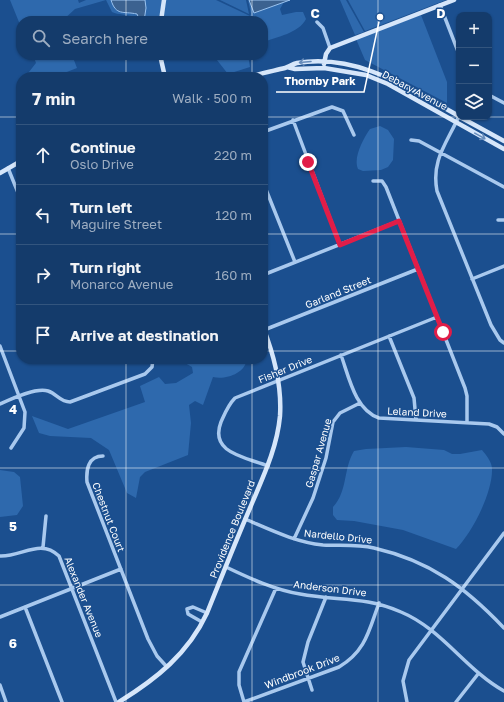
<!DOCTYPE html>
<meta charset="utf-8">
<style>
:root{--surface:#143b6b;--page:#1d4271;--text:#f1f3f6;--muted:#9dadc1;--line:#33557e}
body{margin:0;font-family:"Golos Text",sans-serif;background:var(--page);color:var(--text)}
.controls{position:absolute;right:12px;top:12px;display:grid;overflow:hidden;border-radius:8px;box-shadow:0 1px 3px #0004}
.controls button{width:36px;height:36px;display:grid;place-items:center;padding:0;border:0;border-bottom:1px solid var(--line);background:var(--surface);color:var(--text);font:20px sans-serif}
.stop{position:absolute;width:12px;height:12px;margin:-9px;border:3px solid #e11d48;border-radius:50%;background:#fff}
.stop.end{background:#e11d48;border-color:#fff;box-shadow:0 1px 4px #0008}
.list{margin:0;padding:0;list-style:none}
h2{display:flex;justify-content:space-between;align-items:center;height:52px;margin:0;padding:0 16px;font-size:17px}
h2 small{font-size:13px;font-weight:400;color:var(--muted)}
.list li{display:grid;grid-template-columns:26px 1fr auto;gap:12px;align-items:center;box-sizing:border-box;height:60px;padding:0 16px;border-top:1px solid var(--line)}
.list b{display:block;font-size:15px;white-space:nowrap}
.list p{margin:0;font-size:13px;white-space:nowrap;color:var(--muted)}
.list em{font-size:13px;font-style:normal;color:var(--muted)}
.icon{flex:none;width:22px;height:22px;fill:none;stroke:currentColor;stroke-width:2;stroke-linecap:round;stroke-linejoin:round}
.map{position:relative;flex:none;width:504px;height:702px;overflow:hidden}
.search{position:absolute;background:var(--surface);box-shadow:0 1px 3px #0004;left:16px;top:16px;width:252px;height:44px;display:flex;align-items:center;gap:10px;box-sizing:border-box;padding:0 14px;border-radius:16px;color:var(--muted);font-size:15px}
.panel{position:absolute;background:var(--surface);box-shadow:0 1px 3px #0004;left:16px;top:72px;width:252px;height:292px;border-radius:16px}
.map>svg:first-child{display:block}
.green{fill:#2e69ad}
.water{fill:#3c6290;stroke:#9cc4f0}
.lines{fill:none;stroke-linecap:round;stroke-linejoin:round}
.street{stroke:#a9c9ee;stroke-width:3.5}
.secondary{stroke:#d6e6fa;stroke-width:4.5}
.oneway{stroke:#668bba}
.route{stroke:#e11d48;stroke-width:5}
.grid{fill:none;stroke:#fff;stroke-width:1;stroke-opacity:0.55}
.labels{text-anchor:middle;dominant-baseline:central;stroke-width:3;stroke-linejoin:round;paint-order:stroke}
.street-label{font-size:10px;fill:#fff;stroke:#1b4f8f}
.grid-label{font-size:13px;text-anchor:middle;font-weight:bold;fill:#fff;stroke:#1b4f8f;stroke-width:3;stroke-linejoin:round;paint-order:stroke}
.leader{fill:none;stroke:#fff;stroke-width:1.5}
.callout-dot{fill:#fff;stroke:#1b4f8f;stroke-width:1.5}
.callout-label{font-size:11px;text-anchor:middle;font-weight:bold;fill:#fff;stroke:#1b4f8f;stroke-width:3;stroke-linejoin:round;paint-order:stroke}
</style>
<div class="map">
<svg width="504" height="702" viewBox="0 0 504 702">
<rect width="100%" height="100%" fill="#1b4f8f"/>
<!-- green -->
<path class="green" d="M10 0H78L79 3 86 0H111C115 14 125 12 137 14L140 21H135L134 17C126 14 119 15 112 12L106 0 75 9 62 21H21V27Z
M145 0H162L159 21H144Z
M166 0H216L250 16 251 14 248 0 255 13 284 2 280 9 282 15 296 12H303L306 19C299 33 277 37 263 42V21H163Z
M220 0H246L249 14Z
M340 0H346L364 32 355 35Z
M348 0H446L365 31Z
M421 15 447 82V103L365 60 356 39Z
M33 55H72L77 68 54 77H25L36 63Z
M213 55H248L250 67 228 74Z
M380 126 388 130 394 139 393 160 388 167 381 170 363 171 358 169C353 158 363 139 370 129Z
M182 359H247C245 374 225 380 213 377L203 405 195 401 189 405 191 423 188 455 145 472 140 477 136 498 127 493 109 450 91 438 50 436 39 433 32 416 68 429 145 402 140 386 159 377 165 384 176 383 193 373 192 367 185 363Z
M406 447 444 450 452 454H460L482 450C486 455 492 462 492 469 493 492 472 533 456 549L403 530 354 521 337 520 333 515V507C348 491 343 469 354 451L366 449Z
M0 470 14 472 20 477 23 506 17 515 0 517Z"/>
<!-- water -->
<path class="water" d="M111 0H145L146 8 144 21H140L137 14C123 11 116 16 111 0Z
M249 0H290L254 13Z"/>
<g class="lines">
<!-- street -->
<path class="street" d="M440 5 459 54
M317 22 323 28 330 48
M489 95 504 103
M459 116C447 143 431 160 437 191L491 325 500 340 504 343
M293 120 340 245
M263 132 332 107 343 111 354 135
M411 140 419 141 504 187
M8 168 21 200
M373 181H382L386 187 465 388 467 396V423
M263 182 295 262
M498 220H504
M263 275 399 221
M472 279 504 266
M264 330 418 269
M389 336 414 398 416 420
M0 346 25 412 24 428 11 448
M341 355C349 377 355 410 379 418L489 424 497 427 504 434
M0 404C11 399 36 387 48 391 57 394 60 402 70 402L145 374 152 367 153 359
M103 456C88 456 86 470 87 482L148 639 157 656 167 667
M268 466C245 457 209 453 221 422 225 413 228 405 235 398L437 317
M245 519C271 530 295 542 323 545 340 546 357 544 374 548 430 561 465 587 504 628
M294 539 313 498 326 458 333 422 340 413 360 403
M43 547 46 516
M0 556C22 557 40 538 59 556L116 702
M226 567C249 578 275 590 300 594 337 601 365 596 401 612 442 629 466 670 504 691
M25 607 62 702
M0 617 121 569
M202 622 188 614 187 609 193 607 207 613
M0 685 6 702
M312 690 303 662 308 642 326 597
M244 702 339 667C366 651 369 630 379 603
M244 702 239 685V672L276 588
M407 702 403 681 409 660 504 533
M456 702 478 674"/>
<!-- secondary -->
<path class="secondary" d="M161 21 164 0
M160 55 165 77
M324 64 326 54 330 48 454 0
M287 67 295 69 324 68 366 75 388 84 504 149
M250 77C261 73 273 71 285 68 289 67 292 64 297 63 358 53 408 88 459 116
M460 117 504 141
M0 173 21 161
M119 702C156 679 188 654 207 613 221 578 235 543 250 508 262 479 277 449 280 416 282 385 274 355 263 327"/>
</g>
<!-- one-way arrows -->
<defs><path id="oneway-shaft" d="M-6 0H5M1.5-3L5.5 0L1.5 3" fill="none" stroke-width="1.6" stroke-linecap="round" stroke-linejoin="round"/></defs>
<g class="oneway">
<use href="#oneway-shaft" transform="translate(305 62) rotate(175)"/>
<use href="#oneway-shaft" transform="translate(480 136) rotate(29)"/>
</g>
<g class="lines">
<!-- route -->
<path class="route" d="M308 162 340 245 399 221 443 332"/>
</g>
<!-- grid -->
<path class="grid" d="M126 0V21M252 0V21M378 0V702M126 55V77M252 55V77M0 117H21M263 117H459M459 117H489M489 117H504M0 234H21M263 234H504M0 351H21M263 351H504M126 359V702M252 359V702M0 468H504M0 585H504"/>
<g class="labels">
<!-- street labels -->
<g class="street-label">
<text transform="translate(415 90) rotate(28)">Debary Avenue</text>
<text transform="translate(338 292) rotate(-22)">Garland Street</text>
<text transform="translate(285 369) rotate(-22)">Fisher Drive</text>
<text transform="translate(417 412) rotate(3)">Leland Drive</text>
<text transform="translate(318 453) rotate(-74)">Gaspar Avenue</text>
<text transform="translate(109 517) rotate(69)">Chestnut Court</text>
<text transform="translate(232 529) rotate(-68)">Providence Boulevard</text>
<text transform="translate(338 536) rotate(6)">Nardello Drive</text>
<text transform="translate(330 588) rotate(7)">Anderson Drive</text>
<text transform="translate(84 597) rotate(68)">Alexander Avenue</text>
<text transform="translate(302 671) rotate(-21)">Windbrook Drive</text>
</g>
</g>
<g class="grid-label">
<text x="315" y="18">C</text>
<text x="441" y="18">D</text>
<text x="13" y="414">4</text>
<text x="13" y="531">5</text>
<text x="13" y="648">6</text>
</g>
<!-- callouts -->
<path class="leader" d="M380 17L364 92H276"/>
<circle class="callout-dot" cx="380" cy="17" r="4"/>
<g class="callout-label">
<text x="320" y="85">Thornby Park</text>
</g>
</svg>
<div class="controls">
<button>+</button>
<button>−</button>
<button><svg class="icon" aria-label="layers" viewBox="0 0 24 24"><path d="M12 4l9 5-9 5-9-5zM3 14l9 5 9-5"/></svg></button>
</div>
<div class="stop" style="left:443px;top:332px"></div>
<div class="stop end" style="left:308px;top:162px"></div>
<div class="search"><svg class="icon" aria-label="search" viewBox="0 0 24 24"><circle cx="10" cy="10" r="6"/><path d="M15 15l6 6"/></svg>Search here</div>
<section class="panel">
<h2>7 min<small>Walk · 500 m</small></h2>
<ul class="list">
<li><svg class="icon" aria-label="ahead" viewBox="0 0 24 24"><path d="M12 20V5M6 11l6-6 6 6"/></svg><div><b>Continue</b><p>Oslo Drive</p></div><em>220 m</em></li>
<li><svg class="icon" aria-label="left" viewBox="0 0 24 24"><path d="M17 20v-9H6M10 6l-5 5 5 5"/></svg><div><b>Turn left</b><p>Maguire Street</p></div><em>120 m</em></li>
<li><svg class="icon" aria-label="right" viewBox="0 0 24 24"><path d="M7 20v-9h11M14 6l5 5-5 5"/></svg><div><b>Turn right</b><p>Monarco Avenue</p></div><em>160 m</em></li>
<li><svg class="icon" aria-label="arrive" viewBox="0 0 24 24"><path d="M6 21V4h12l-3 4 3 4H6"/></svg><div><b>Arrive at destination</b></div></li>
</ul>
</section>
</div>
